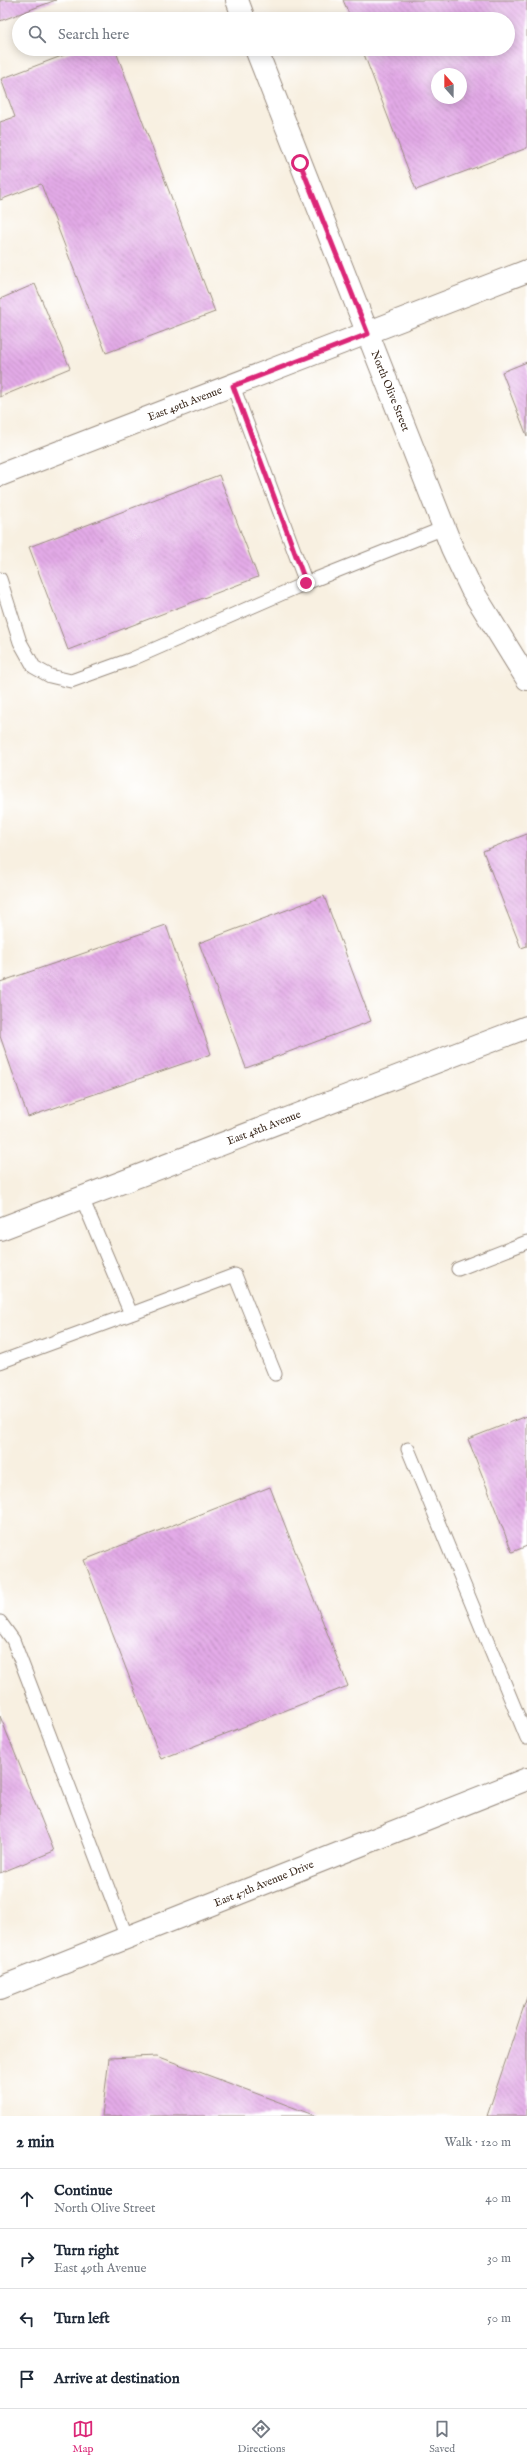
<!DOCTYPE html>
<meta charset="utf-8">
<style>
:root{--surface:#fff;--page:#f6f6f7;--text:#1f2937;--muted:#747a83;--line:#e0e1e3;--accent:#db2777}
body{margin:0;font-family:"IM FELL English",serif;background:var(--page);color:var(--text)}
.compass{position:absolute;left:431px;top:68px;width:36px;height:36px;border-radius:50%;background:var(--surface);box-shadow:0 2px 10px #0003;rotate:339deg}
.stop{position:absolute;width:12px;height:12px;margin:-9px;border:3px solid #db2777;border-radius:50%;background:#fff}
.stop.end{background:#db2777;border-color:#fff;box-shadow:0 1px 4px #0008}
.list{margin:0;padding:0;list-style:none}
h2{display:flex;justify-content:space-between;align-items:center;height:52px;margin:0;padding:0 16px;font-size:17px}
h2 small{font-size:13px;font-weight:400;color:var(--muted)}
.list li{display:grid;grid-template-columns:26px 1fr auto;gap:12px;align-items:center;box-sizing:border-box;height:60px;padding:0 16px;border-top:1px solid var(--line)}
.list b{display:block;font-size:15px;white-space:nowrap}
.list p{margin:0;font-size:13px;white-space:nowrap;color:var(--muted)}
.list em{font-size:13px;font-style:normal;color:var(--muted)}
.icon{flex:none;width:22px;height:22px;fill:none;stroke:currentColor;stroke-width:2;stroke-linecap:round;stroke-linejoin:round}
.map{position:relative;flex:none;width:527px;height:2116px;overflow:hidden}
.search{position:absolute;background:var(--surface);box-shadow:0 2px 10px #0003;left:12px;right:12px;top:12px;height:44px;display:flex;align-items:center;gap:10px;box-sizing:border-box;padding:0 14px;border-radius:22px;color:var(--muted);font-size:15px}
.sheet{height:292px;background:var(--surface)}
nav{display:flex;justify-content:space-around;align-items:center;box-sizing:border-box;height:56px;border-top:1px solid var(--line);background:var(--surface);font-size:11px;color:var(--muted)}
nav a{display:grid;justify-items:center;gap:2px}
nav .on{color:var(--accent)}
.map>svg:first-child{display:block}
.building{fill:url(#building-back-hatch);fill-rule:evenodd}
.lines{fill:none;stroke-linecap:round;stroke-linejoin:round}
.service-casing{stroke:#9a8d80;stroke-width:15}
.minor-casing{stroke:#9a8d80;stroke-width:24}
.tertiary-casing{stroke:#9a8d80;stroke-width:24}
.service{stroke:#fff;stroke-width:13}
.minor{stroke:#fff;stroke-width:22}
.tertiary{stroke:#fff;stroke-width:22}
.route{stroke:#db2777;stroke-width:5}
.labels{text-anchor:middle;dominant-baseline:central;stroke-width:4;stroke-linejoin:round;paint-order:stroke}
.street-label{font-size:11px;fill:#3b2a1e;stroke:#fff}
</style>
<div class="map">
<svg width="527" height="2116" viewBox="0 0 527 2116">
<defs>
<pattern id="building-back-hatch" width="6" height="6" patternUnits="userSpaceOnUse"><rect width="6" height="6" fill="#e3aae7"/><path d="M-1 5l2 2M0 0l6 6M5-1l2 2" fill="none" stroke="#b98bbb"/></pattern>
</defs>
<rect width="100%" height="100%" fill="#fff"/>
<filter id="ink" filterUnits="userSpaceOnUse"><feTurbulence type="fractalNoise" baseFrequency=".025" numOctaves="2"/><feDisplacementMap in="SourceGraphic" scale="8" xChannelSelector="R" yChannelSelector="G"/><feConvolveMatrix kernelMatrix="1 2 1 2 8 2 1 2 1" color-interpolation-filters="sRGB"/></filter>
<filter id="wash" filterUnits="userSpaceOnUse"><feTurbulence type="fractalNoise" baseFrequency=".012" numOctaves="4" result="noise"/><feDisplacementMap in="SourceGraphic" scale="16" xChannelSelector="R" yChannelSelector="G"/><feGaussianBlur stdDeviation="0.9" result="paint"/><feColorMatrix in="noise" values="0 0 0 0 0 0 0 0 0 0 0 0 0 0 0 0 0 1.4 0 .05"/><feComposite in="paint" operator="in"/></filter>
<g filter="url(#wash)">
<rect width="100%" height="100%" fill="#f8f0e1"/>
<g id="blocks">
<!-- building -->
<path class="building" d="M0 0H56L0 21Z
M343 0H527V148L416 190 362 49H508V19H351ZM437 74H461V98H437Z
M80 49H115L215 312 106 353 41 184 0 200V122L15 117 1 79Z
M35 284 70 368 0 397V299Z
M527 362V436L502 372Z
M219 475 258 577 68 650 29 547Z
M527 834V946L521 948 483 851Z
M324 896 371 1021 246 1068 199 943Z
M166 925 211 1054 28 1117 0 1036V982Z
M527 1416V1546L512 1552 468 1439Z
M270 1487 348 1686 161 1759 84 1560Z
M0 1716 54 1851 0 1873Z
M527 1997V2116H487Z
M157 2056 316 2116H102L109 2058Z"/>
</g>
</g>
<g filter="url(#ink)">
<use href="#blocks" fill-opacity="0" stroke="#9a8d80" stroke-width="1"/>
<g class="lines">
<defs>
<path id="service" d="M233 386 306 583
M0 579 20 642 34 667 50 676 71 681 132 659 306 583 444 528
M458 1269 527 1242
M131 1314 235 1275 275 1374
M0 1362 131 1314 82 1198
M408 1449 527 1738
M0 1622 13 1640 127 1938"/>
<path id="minor" d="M237 0 244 19
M256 49 452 548 472 590 527 679
M0 475 527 271
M0 1988 527 1779"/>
<path id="tertiary" d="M0 1229 527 1027"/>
</defs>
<!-- service casing -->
<use href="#service" class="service-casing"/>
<!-- minor casing -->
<use href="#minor" class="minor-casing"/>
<!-- tertiary casing -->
<use href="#tertiary" class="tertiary-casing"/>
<!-- service -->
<use href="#service" class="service"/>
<!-- minor -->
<use href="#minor" class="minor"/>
<!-- tertiary -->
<use href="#tertiary" class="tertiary"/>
</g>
</g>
<g class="lines" filter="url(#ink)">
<!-- route -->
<path class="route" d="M300 163 368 334 233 386 306 583"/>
</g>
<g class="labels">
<!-- street labels -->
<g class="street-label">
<text transform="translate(390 391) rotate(68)">North Olive Street</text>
<text transform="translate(185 404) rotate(-21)">East 49th Avenue</text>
<text transform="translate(264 1128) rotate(-21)">East 48th Avenue</text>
<text transform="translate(264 1884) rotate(-22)">East 47th Avenue Drive</text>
</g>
</g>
</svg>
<svg class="compass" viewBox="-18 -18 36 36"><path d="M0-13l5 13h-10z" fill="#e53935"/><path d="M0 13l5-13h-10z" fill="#747a83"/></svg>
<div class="stop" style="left:300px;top:163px"></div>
<div class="stop end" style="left:306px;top:583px"></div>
<div class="search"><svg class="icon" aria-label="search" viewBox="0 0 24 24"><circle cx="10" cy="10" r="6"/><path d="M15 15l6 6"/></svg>Search here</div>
</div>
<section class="sheet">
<h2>2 min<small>Walk · 120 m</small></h2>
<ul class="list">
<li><svg class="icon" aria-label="ahead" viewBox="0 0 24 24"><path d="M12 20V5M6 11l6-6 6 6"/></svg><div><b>Continue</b><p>North Olive Street</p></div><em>40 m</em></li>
<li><svg class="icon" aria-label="right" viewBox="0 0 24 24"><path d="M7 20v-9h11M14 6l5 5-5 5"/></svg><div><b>Turn right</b><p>East 49th Avenue</p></div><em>30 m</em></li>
<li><svg class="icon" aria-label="left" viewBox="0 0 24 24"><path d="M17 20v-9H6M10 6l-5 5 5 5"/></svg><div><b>Turn left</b></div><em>50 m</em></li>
<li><svg class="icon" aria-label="arrive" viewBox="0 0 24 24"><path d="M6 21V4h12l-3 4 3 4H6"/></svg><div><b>Arrive at destination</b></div></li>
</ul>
</section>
<nav>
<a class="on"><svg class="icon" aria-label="map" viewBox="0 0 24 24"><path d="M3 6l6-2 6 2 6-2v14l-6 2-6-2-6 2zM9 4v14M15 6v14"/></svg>Map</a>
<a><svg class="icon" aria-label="directions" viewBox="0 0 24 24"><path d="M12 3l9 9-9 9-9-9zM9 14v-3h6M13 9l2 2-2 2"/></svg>Directions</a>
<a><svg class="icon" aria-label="saved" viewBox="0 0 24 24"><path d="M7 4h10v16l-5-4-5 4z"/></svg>Saved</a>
</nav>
